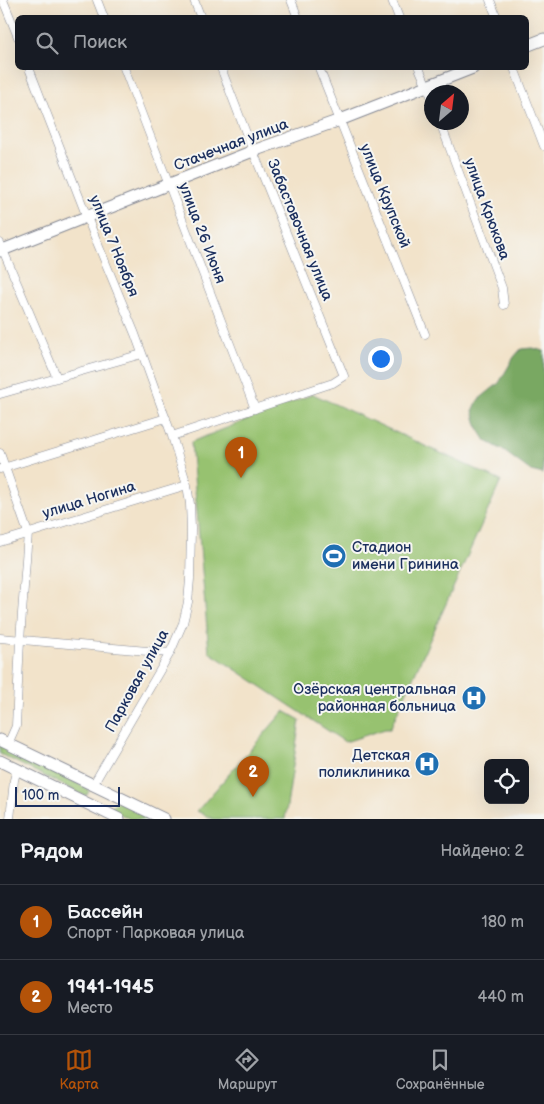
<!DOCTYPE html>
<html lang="ru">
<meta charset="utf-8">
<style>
:root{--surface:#171b24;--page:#20242c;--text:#f1f3f6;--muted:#9ea1a6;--line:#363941;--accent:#b45309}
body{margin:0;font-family:"Balsamiq Sans",sans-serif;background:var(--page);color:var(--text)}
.controls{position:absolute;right:15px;bottom:15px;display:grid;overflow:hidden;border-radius:8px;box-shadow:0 5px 20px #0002}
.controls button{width:45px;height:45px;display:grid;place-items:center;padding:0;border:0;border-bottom:1px solid var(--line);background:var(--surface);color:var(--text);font:25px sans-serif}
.compass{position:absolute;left:424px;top:85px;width:45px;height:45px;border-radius:50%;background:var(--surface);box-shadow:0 5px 20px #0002;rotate:28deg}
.scale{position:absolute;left:15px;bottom:12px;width:105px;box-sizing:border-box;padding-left:5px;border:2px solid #1b2f5e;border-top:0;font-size:14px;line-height:18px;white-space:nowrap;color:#1b2f5e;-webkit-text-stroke:4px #f6f6f2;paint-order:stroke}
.you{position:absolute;left:380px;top:358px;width:18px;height:18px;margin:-12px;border:4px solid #fff;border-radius:50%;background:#1a73e8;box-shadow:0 0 0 8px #1a73e833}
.badge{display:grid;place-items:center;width:32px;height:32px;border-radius:50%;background:var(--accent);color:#fff;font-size:16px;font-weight:700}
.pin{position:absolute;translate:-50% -41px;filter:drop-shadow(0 1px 2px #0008)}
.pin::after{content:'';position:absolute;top:26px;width:18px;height:15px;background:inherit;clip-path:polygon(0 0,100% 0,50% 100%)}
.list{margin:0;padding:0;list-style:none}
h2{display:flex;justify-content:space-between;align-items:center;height:65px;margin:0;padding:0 20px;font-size:21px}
h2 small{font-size:16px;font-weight:400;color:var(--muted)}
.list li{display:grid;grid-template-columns:32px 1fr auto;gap:15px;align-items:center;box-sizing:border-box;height:75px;padding:0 20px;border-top:1px solid var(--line)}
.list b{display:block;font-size:19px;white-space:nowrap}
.list p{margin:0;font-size:16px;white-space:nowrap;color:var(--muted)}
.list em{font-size:16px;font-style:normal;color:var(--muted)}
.icon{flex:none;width:28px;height:28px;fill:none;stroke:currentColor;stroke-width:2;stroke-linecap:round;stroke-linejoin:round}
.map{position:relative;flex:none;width:544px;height:819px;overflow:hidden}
.search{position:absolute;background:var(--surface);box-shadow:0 5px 20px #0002;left:15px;right:15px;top:15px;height:55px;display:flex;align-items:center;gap:12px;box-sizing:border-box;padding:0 18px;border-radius:8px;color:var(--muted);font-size:19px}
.sheet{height:215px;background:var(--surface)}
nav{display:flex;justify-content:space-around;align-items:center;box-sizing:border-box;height:70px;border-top:1px solid var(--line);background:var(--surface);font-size:14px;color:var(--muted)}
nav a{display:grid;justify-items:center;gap:2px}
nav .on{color:var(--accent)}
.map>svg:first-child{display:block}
.green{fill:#97c26f;stroke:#597866}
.forest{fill:#79a862;stroke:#4a6c60}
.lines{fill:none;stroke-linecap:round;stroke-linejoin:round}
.street-casing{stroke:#868994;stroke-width:9}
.secondary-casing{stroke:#868994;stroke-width:13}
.street{stroke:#fff;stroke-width:8}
.secondary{stroke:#fff;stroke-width:11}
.labels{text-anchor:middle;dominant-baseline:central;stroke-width:4;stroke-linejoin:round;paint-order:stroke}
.street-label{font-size:15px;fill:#1b2f5e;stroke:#f6f6f2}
.poi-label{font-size:15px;fill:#1b2f5e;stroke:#f6f6f2;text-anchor:end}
</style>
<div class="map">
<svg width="544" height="819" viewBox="0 0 544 819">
<rect width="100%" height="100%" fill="#f6f6f2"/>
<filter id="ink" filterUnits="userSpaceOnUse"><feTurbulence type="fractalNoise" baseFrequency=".02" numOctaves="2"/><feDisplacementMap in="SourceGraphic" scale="10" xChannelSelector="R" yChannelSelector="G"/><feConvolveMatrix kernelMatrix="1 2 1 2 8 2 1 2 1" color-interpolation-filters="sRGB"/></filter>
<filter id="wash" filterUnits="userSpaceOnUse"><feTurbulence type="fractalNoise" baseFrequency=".0096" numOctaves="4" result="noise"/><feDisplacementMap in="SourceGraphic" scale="20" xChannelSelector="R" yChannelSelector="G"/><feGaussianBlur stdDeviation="1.12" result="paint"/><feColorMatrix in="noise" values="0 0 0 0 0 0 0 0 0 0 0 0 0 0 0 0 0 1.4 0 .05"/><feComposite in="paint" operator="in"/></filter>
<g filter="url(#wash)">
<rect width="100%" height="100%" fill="#f2e3ca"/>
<!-- green -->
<path class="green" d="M313 394 501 481 390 729H385L345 742 209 652 191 442Z
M284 711 300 720 285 819H213L197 811Z
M0 745 87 788 89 791 87 795H83L0 754Z
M118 801 154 819H130L113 810 112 806Z"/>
<!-- forest -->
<path class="forest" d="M532 348 544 351 543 474 531 471 501 449 486 441 478 428 473 411 478 400 499 383 514 357 521 349Z"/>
</g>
<g filter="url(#ink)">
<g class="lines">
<defs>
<path id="street" d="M3 0 18 37
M97 0 104 18
M194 0 201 18
M291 0 298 18
M392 0 399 18
M490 0 497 18
M29 68 92 230 135 334 172 436 187 485 190 504 191 529 190 579 188 602 183 623 170 653 93 785
M124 68 255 409
M319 68 425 334
M419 68 432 98
M514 68 544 146
M440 122 502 288 504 305
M0 243 57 378
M0 394 142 354
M172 436 333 383 344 376 253 151 221 68
M0 453 28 533 20 640 16 726 8 744
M0 469 166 418
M0 542 187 485
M0 638 170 653
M10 819 14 780 17 769"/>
<path id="secondary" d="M526 46 544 39
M0 251 253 151 340 120 473 68
M0 740 164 819
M0 761 119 819"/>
</defs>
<!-- street casing -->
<use href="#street" class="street-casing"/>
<!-- secondary casing -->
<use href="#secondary" class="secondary-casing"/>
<!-- street -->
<use href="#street" class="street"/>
<!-- secondary -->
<use href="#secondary" class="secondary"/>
</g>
</g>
<!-- icons -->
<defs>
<symbol id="stadium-disc" viewBox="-11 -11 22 22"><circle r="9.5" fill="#1f6fb2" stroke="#f6f6f2"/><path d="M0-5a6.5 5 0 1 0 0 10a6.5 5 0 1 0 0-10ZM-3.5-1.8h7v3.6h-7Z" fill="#fff"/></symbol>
<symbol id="hospital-disc" viewBox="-11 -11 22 22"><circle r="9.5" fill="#1f6fb2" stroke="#f6f6f2"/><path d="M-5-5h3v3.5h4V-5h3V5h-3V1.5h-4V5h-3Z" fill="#fff"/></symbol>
</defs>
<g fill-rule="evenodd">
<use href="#stadium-disc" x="320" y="542" width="28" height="28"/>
<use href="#hospital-disc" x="460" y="684" width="28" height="28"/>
<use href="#hospital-disc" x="413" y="750" width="28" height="28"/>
</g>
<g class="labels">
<!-- street labels -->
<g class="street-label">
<text transform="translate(231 145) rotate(-21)">Стачечная улица</text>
<text transform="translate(385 196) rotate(68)">улица Крупской</text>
<text transform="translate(487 209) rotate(70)">улица Крюкова</text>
<text transform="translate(300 230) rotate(68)">Забастовочная улица</text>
<text transform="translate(202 233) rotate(69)">улица 26 Июня</text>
<text transform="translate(114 246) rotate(68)">улица 7 Ноября</text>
<text transform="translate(89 500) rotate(-17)">улица Ногина</text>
<text transform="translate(137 681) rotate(-61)">Парковая улица</text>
</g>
<!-- poi labels -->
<g class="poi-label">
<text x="352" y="547" text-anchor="start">Стадион<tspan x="352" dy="17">имени Гринина</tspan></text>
<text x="456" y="689">Озёрская центральная<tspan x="456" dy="17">районная больница</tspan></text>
<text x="410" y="755">Детская<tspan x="410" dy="17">поликлиника</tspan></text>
</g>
</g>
</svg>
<div class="controls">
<button><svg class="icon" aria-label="locate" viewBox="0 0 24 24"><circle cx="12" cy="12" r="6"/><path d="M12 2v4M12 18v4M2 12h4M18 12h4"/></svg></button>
</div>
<svg class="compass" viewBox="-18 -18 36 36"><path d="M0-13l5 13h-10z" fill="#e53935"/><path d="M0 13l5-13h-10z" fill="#9ea1a6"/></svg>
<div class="scale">100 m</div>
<div class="you"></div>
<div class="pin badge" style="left:241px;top:478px">1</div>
<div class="pin badge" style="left:253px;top:797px">2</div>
<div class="search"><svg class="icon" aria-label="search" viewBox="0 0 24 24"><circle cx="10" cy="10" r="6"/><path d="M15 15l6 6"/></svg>Поиск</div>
</div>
<section class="sheet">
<h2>Рядом<small>Найдено: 2</small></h2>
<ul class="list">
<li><span class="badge">1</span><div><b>Бассейн</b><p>Спорт · Парковая улица</p></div><em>180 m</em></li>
<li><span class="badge">2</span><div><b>1941-1945</b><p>Место</p></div><em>440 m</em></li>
</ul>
</section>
<nav>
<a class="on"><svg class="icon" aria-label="map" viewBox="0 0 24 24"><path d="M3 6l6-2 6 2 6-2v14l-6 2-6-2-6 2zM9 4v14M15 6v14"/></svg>Карта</a>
<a><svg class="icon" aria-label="directions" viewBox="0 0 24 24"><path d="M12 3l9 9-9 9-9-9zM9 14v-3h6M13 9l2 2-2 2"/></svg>Маршрут</a>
<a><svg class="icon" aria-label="saved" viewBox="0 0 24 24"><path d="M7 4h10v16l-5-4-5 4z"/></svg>Сохранённые</a>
</nav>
